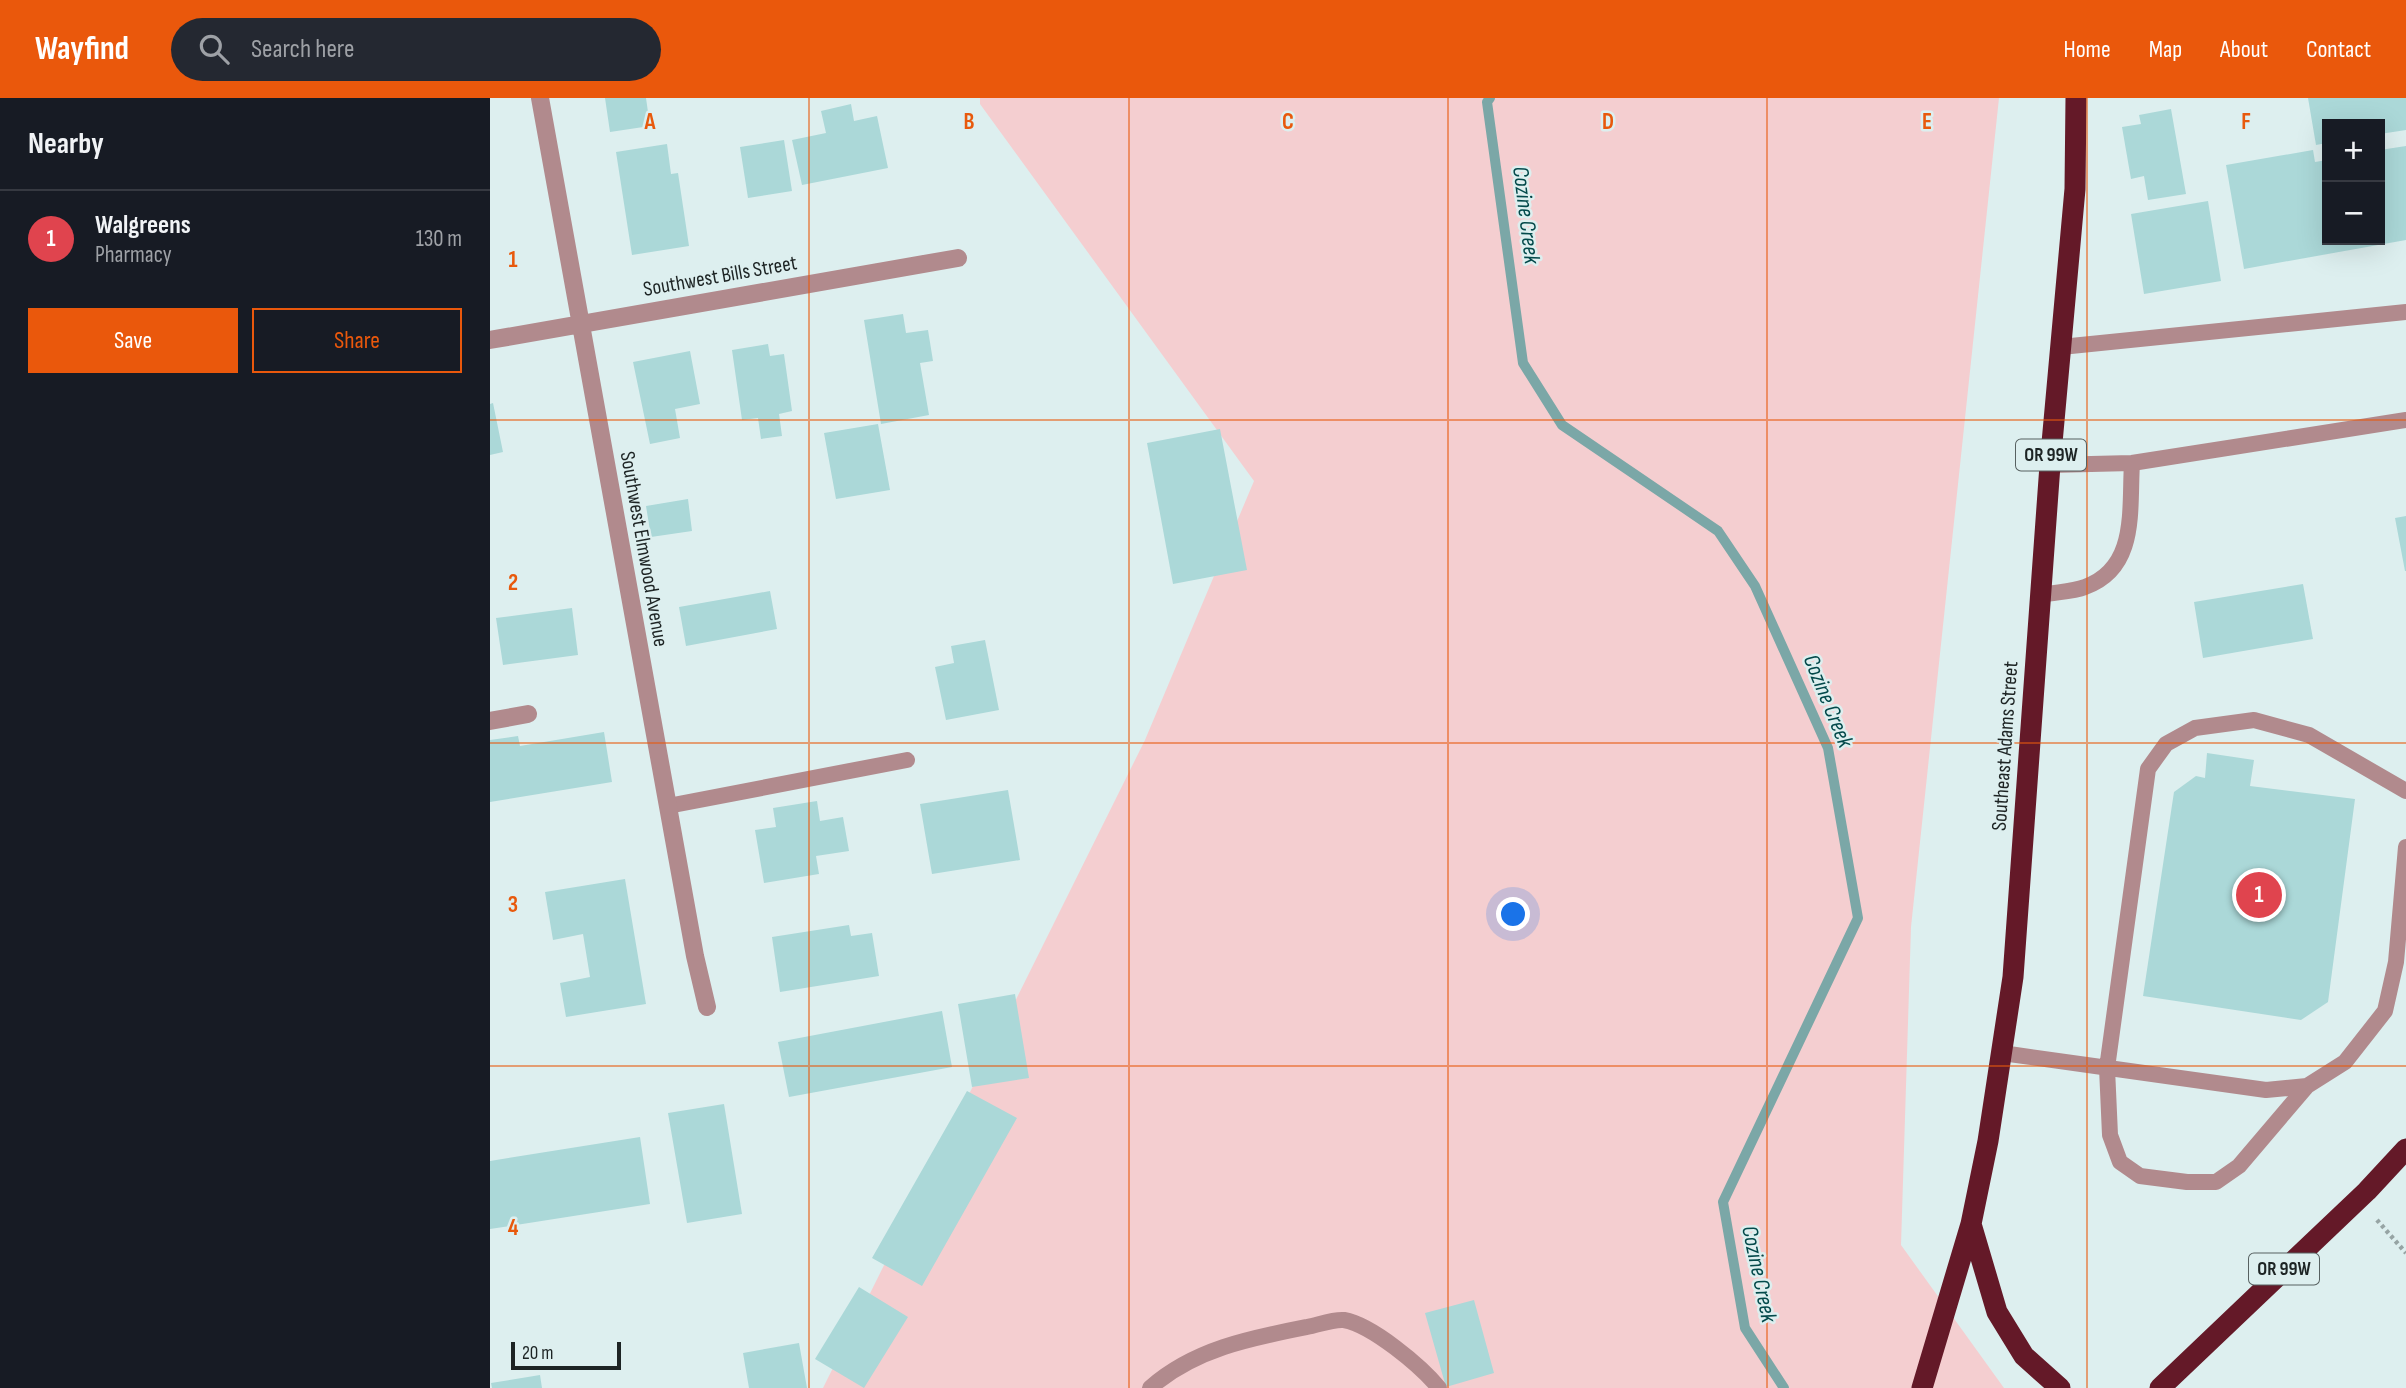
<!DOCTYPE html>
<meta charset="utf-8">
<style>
:root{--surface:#171b24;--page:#242831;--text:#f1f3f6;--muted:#9ea1a6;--line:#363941;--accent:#ea580c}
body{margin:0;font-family:"Sofia Sans Condensed",sans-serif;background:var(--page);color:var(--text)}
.controls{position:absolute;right:21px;top:21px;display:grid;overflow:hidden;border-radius:0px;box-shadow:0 7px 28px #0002}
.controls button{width:63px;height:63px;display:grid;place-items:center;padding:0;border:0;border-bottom:2px solid var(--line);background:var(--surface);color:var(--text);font:35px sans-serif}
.scale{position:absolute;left:21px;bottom:18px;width:110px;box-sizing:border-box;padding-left:7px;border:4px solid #1d2424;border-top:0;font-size:19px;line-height:24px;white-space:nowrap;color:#1d2424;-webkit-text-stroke:5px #ddefef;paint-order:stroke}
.you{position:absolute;left:1024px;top:817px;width:24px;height:24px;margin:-18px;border:5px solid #fff;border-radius:50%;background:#1a73e8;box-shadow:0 0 0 10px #1a73e833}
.badge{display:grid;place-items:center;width:46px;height:46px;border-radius:50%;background:var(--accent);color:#fff;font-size:23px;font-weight:700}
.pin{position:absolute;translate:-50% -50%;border:4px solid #fff;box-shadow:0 2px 7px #0006}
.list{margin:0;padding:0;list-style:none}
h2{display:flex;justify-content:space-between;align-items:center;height:91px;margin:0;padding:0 28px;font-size:30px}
h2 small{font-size:23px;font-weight:400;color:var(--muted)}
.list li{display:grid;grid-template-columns:46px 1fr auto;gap:21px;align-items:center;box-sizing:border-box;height:98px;padding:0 28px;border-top:2px solid var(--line)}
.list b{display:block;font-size:26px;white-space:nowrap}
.list p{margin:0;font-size:23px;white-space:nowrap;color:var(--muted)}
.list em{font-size:23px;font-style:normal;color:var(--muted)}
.actions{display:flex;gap:14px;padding:21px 28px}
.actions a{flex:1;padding:16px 0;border:2px solid var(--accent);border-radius:0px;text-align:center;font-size:24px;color:var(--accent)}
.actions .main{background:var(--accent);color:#fff}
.icon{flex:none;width:38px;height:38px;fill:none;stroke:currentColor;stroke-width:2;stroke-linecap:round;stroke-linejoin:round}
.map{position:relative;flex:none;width:1916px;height:1290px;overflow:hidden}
header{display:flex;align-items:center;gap:42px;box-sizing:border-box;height:98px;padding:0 35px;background:var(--accent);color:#fff}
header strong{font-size:33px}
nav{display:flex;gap:38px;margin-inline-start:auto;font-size:24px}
.search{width:490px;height:63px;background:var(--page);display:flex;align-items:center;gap:18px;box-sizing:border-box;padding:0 24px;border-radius:38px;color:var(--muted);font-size:26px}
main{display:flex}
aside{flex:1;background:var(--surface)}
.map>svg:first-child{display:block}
.green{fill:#f4ced0}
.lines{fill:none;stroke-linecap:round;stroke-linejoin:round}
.stream{stroke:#7ba7a7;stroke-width:10}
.building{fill:#abd8d8}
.path{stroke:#96a4a4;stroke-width:4.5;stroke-dasharray:3.5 3.5;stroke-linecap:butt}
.lane{stroke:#b18a8d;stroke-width:16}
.street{stroke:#b18a8d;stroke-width:18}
.highway{stroke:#641928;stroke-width:21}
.grid{fill:none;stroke:#e8590c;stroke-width:2;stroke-opacity:0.55}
.labels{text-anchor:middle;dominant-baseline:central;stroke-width:5;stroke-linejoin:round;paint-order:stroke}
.shield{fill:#ddefef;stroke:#576161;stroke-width:2}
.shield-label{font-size:19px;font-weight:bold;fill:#1d2424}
.street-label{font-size:21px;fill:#1d2424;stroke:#ddefef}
.water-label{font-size:23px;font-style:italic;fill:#03494a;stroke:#ddefef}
.grid-label{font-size:23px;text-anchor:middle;font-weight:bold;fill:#e8590c;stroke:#ddefef;stroke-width:5;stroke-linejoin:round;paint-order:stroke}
</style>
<header>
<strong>Wayfind</strong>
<div class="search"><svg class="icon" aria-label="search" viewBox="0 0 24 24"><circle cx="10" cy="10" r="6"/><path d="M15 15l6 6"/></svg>Search here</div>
<nav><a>Home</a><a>Map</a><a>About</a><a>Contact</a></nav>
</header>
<main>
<aside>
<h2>Nearby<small></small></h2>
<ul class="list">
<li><span class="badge" style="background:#e0444e">1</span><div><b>Walgreens</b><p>Pharmacy</p></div><em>130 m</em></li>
</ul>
<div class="actions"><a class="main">Save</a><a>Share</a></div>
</aside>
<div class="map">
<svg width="1916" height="1290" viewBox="0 0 1916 1290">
<rect width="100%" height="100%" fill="#ddefef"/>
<!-- green -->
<path class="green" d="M490 0H1509L1421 829 1411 1147 1514 1290H333L655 642 764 383 490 6Z"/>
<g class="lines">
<!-- stream -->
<path class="stream" d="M1000 0 997 4 1033 265 1072 327 1228 433 1265 488 1338 650 1368 820 1233 1104 1255 1230 1294 1290"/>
</g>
<!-- building -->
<path class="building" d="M115 0H156L160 28 120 34Z
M1818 0H1916V32L1890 36V26H1837V45L1826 47Z
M361 6 364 23 387 18 398 70 312 87 302 42 336 35 331 13Z
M1681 11 1696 96 1658 102 1654 78 1641 81 1632 29 1651 26 1649 17Z
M294 42 302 93 258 100 250 49Z
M177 46 181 76 188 75 199 148 142 157 126 54Z
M1916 48V142L1754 171 1736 67 1823 52 1825 64 1837 62V142H1890V52Z
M1718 103 1731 183 1654 196 1641 116Z
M413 216 416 235 438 232 443 263 430 265 439 317 391 326 374 222Z
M278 246 280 258 294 256 302 313 289 316 292 338 271 341 268 320 252 322 242 252Z
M200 253 210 306 185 311 190 340 160 346 143 264Z
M3 305 13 354 0 357V306Z
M388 326 400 392 346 401 334 335Z
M730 331 757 472 683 486 657 345Z
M198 401 202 433 161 439 156 408Z
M1916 418V473H1915L1905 420Z
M1813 486 1823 541 1713 560 1704 504Z
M280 493 287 531 196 548 189 509Z
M82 510 88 557 13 567 6 520Z
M495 542 509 612 456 622 445 569 464 565 461 548Z
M114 634 122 684 0 704V642L28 638 30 648Z
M1717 655 1764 662 1760 688 1865 701 1838 904 1811 922 1653 898 1684 694 1706 678 1715 680Z
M518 692 530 762 442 776 430 706Z
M327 703 330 723 353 719 359 753 326 758 329 776 274 785 265 732 286 729 283 710Z
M135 781 156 906 76 919 70 885 100 879 93 836 63 842 55 794Z
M359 827 361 838 382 835 389 878 290 894 282 839Z
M525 896 539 980 482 989 468 906Z
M452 913 462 969 299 999 288 944Z
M477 993 527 1020 432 1188 382 1160Z
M234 1006 252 1116 197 1125 178 1015Z
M150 1039 160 1106 0 1131V1063Z
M369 1189 418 1219 374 1290 325 1261Z
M984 1202 1004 1275 956 1289 935 1215Z
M309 1245 317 1290H259L253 1255Z
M50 1277 52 1290H2L1 1285Z"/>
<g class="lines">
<!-- path -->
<path class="path" d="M1887 1122 1916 1155"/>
<!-- lane -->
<path class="lane" d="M1571 249 1916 214
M1560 367 1642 365 1916 322
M1552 497C1565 494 1582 494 1595 489 1648 470 1639 412 1642 365
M178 708 417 662
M1512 955 1776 992 1817 988 1855 964 1895 913 1906 864 1916 749
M1817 988 1749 1068 1726 1084H1697L1650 1078 1630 1064 1620 1037 1617 970 1658 671 1676 646 1705 630 1764 622 1819 637 1916 693
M660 1290C704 1251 761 1240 817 1229 828 1227 843 1221 854 1222 882 1227 931 1268 949 1290"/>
<!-- street -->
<path class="street" d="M50 0 205 858 217 909
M0 242 468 160
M0 623 38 616"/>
<!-- highway -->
<path class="highway" d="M1481 1126 1507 1214 1534 1258 1570 1290
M1432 1290 1481 1126 1498 1043 1523 879 1560 367 1585 91 1586 0
M1670 1290 1877 1093 1916 1051"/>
</g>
<!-- grid -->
<path class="grid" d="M319 0V1290M639 0V1290M958 0V1290M1277 0V1290M1597 0V1290M0 322H1916M0 645H1916M0 968H1916"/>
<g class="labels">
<!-- shield labels -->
<g class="shield">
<rect x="1526" y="341.5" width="70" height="31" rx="5"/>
<rect x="1759" y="1155.5" width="70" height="31" rx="5"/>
</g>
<g class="shield-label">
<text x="1561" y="357">OR 99W</text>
<text x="1794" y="1171">OR 99W</text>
</g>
<!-- street labels -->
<g class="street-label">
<text transform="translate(230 178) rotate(-10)">Southwest Bills Street</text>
<text transform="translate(154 451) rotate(80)">Southwest Elmwood Avenue</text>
<text transform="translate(1515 648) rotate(-86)">Southeast Adams Street</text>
</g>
<!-- water labels -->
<g class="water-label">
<text transform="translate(1036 117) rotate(83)">Cozine Creek</text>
<text transform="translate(1338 603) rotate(68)">Cozine Creek</text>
<text transform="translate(1269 1176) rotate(78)">Cozine Creek</text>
</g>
</g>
<g class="grid-label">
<text x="160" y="31">A</text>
<text x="479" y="31">B</text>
<text x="798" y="31">C</text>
<text x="1118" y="31">D</text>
<text x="1437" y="31">E</text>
<text x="1756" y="31">F</text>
<text x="23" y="169">1</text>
<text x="23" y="492">2</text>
<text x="23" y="814">3</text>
<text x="23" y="1137">4</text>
</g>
</svg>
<div class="controls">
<button>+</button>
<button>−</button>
</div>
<div class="scale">20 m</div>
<div class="you"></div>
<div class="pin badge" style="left:1769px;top:797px;background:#e0444e">1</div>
</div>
</main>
